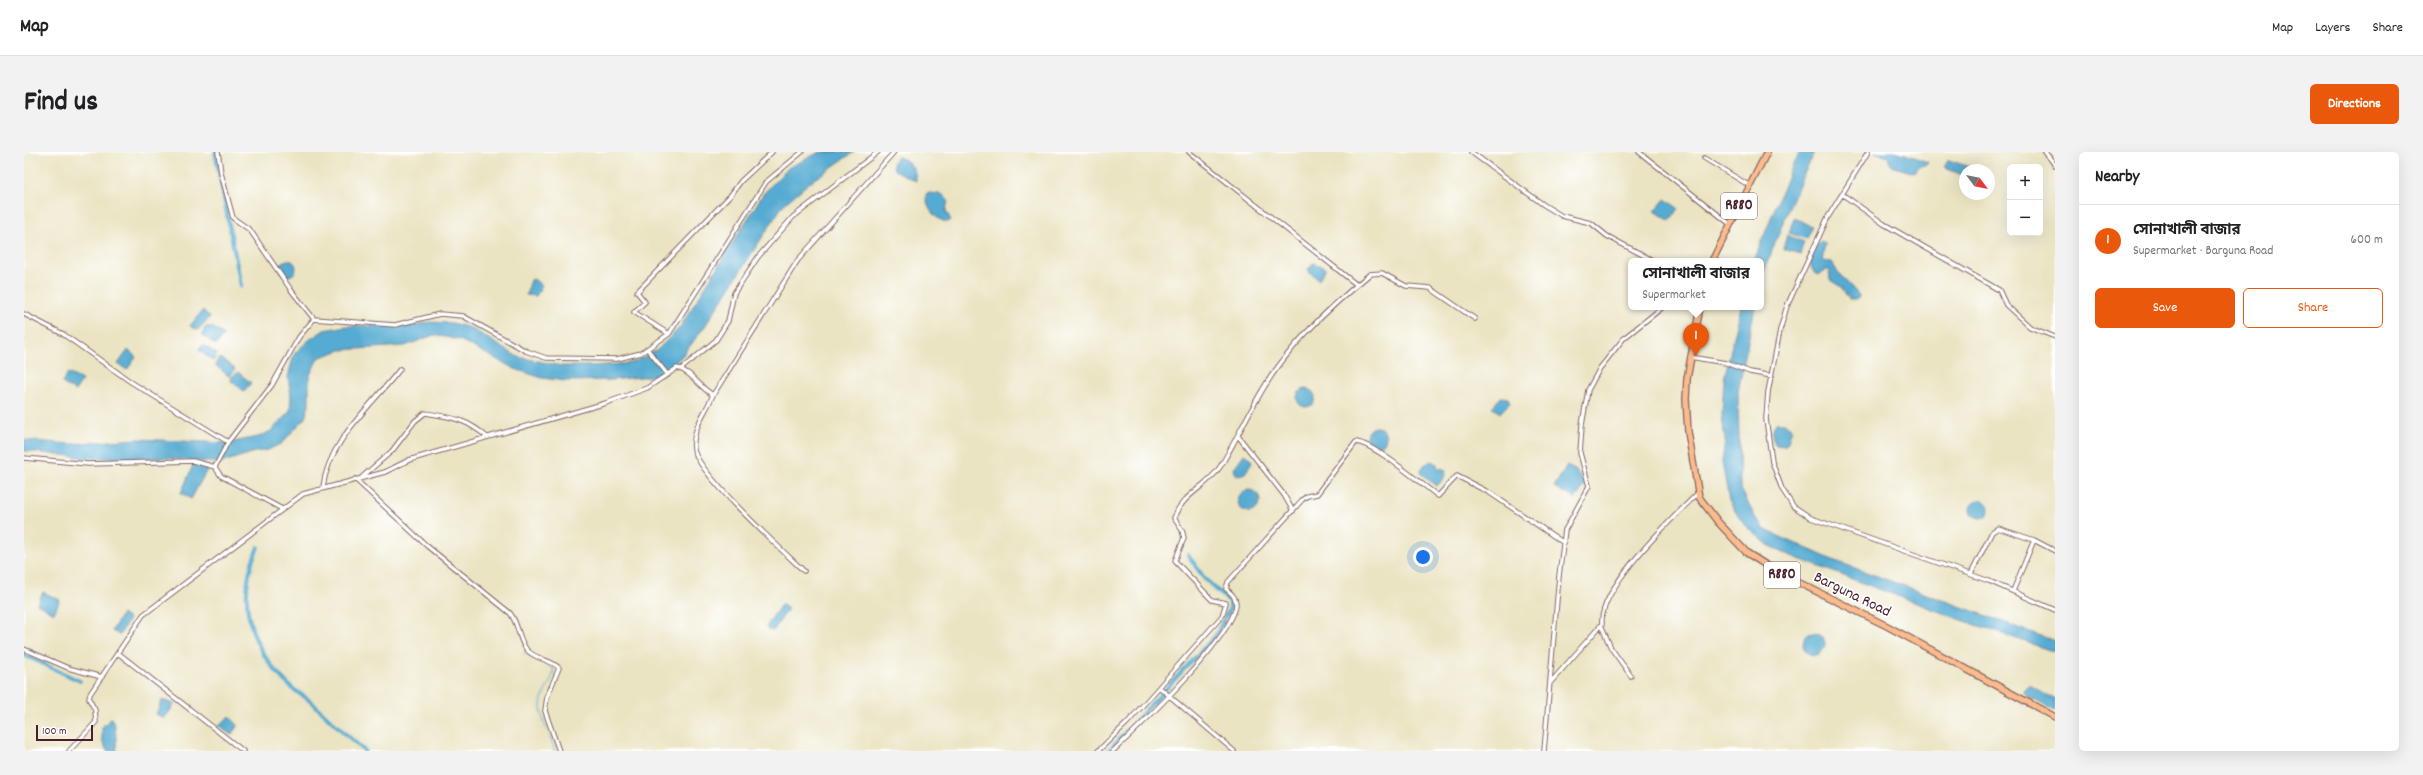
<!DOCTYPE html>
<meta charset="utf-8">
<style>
:root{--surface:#fff;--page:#f2f2f2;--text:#202124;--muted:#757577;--line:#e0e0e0;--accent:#ea580c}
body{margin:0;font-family:Dekko,"Noto Sans Bengali",sans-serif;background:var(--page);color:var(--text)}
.controls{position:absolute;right:12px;top:12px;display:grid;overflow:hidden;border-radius:6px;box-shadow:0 4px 16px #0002}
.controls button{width:36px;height:36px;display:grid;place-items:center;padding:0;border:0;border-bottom:1px solid var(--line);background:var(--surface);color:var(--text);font:20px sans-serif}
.compass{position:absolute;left:1935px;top:12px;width:36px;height:36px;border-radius:50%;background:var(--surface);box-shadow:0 4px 16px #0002;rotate:122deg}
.scale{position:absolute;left:12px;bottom:10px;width:57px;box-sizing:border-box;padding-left:4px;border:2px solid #4a1f2b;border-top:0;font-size:11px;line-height:14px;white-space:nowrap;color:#4a1f2b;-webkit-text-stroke:3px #fff;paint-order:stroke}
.you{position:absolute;left:1399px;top:405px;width:14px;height:14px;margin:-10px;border:3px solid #fff;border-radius:50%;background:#1a73e8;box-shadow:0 0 0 6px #1a73e833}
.badge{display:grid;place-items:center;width:26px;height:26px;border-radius:50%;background:var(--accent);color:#fff;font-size:13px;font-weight:700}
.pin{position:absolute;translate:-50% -33px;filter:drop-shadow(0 1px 2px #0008)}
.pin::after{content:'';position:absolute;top:21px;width:14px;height:12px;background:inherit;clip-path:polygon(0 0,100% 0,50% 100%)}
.popup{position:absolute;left:1604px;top:106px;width:136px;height:52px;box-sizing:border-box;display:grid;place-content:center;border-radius:6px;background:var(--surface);filter:drop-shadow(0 1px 3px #0005);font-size:13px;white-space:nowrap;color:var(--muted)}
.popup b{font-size:15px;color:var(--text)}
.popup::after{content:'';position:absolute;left:50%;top:100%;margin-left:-8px;border:8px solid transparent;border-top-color:var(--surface)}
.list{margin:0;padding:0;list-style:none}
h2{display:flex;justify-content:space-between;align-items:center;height:52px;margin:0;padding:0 16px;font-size:17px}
h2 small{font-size:13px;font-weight:400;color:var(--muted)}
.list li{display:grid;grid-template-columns:26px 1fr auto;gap:12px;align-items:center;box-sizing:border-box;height:72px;padding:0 16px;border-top:1px solid var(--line)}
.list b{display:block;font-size:15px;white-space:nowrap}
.list p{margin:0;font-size:13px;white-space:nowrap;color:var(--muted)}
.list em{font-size:13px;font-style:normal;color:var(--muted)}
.actions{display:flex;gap:8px;padding:12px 16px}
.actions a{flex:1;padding:9px 0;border:1px solid var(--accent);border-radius:6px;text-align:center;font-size:14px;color:var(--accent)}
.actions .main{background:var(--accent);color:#fff}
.map{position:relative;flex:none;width:2031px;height:599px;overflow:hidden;border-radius:6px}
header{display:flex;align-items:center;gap:24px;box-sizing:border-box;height:56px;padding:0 20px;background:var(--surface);border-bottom:1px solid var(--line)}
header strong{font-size:19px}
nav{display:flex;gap:22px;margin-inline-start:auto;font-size:14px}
.intro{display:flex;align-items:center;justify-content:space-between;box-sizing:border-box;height:96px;padding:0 24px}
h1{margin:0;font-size:28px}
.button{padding:10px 18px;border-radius:6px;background:var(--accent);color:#fff;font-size:14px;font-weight:700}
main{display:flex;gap:24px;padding:0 24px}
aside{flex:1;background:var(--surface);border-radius:6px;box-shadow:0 4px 16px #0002}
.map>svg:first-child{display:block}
.water{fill:#55abd1;stroke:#50657e}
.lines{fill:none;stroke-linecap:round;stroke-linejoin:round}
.stream{stroke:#55abd1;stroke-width:1}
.canal{stroke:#55abd1;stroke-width:4}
.minor-casing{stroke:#826460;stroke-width:5.5}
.primary-casing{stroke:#826460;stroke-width:8}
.minor{stroke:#fff;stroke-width:3.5}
.primary{stroke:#fbbb8d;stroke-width:5.5}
.labels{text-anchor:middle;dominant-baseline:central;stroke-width:3.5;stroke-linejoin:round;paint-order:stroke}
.shield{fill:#fff;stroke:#80626b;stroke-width:1}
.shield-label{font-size:15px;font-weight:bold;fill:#4a1f2b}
.street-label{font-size:16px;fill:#4a1f2b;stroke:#fff}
</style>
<header>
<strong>Map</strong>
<nav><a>Map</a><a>Layers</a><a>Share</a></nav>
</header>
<div class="intro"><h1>Find us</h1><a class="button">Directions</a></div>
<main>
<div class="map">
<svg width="2031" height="599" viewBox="0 0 2031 599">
<rect width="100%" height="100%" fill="#fff"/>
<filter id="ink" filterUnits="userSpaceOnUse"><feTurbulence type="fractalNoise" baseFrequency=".025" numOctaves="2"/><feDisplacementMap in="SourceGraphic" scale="8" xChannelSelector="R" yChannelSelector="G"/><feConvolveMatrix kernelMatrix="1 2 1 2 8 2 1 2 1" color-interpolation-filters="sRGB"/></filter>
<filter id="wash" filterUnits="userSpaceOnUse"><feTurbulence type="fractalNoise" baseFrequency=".012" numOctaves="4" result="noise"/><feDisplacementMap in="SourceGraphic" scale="16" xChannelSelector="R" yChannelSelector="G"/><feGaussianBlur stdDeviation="0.9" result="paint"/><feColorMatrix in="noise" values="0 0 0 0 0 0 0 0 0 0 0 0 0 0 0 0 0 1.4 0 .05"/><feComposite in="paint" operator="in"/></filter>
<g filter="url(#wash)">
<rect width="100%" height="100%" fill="#ebe4c3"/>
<!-- water -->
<path class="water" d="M796 0H830L786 30 759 53 681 174 659 203 638 223 586 228 541 229 518 226 491 217 436 188 410 183 381 194 317 198 294 206 285 225V253L281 266 258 291 244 298 231 300 196 311 140 306H64L0 299V288L47 292 113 287 204 291 234 285 247 279 266 259 267 244 264 225 270 202 285 188 300 178 322 174H385L405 170 428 171 447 176 494 205 538 214H568L608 211 633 198 656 175 739 42 764 16Z
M1776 0H1790L1765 55 1737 127V109H1730L1765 20Z
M1851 0H1875L1904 10 1902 13 1895 14 1891 21 1867 14 1864 5Z
M874 5C886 9 892 16 892 29L870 18 869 11Z
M1925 8 1954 18H1941V24L1921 16V11Z
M906 41 918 42 924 48 922 59 927 68 924 70C911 69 901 54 902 42Z
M1641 47 1654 56 1646 69 1631 59Z
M1770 65 1788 75 1783 87 1765 81Z
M1763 83 1780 90 1776 102 1759 97Z
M1797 89 1801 91 1798 109 1808 110 1814 121 1835 143 1834 147H1825L1817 135 1806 128 1805 118H1801L1794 123C1781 116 1787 97 1797 89Z
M256 116a8 8 0 1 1 16 0a8 8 0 1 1-16 0Z
M1289 111 1302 116 1295 128 1284 118Z
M510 127 518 134 512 144 502 143 507 128Z
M1717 155H1731L1714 240 1716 335 1732 367 1740 377 1750 382 1809 408 2031 489V500L1932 466 1772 406 1744 393 1718 370 1705 349 1698 310 1701 289 1698 263 1700 227Z
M179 158 186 165 174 178 166 174Z
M182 175H188L200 183 192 193 179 184V179Z
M179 193 193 202 189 209 175 198Z
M104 198 112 205 103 218 94 212Z
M197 206 211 217 206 225 191 213 194 207Z
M214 220 227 231 220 239 207 229 208 225Z
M44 221 58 228 51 239 38 231Z
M1273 246a9 9 0 1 1 18 0a9 9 0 1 1-18 0Z
M1477 245 1484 246 1486 251 1476 261 1468 255Z
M1752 271H1760L1768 276 1764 291 1760 294 1752 293C1747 287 1747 278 1752 271Z
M1342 285a10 10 0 1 1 20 0a10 10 0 1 1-20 0Z
M1220 302 1227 307 1228 311 1221 321 1212 324 1210 316Z
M1407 309 1413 312 1414 318 1418 316 1422 319 1420 326 1413 334 1396 321 1400 313Z
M173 311 184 316 167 347 157 341 169 313Z
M1543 313C1551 318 1558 324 1561 333L1551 347 1530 335Z
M1214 349a11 11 0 1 1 22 0a11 11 0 1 1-22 0Z
M1947 357a9 9 0 1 1 18 0a9 9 0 1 1-18 0Z
M19 440 36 448 30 461 13 452Z
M758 451 764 457 749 479 742 475Z
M98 462 105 467 96 483 88 479Z
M1779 492a11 11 0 1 1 22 0a11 11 0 1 1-22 0Z
M2004 534 2031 547V559L2004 545 1999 539Z
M138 548 151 552 140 567 132 562Z
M205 564 214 573 207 583 195 574Z
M87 566 91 573 93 599H83L78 588V575Z"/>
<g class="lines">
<!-- stream -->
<path class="stream" d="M500 501 529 516C532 527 517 539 517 554 517 570 527 584 531 599"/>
<!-- canal -->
<path class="canal" d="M191 0 217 134
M234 395C210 448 226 497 267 535 273 541 281 544 287 550 305 566 322 583 341 599
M0 503 56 529
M1084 599 1192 483 1206 456V450L1180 426 1164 403"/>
</g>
</g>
<g filter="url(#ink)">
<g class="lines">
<defs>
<path id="minor" d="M194 0 197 21 209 66 226 78 267 138 290 167
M1165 0 1333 133
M1447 0 1520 53 1538 64 1567 71 1583 84 1630 109
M1615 0 1706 72
M1844 0 1804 65 1763 154 1756 178 1744 240 1742 267 1748 310 1758 337 1769 354 1787 366 1965 429 2031 458
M2021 0 2031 13
M1680 6 1726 34
M1818 42 1860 72 1975 138 1982 153 2006 175 2031 185
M0 162 39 182 107 230 204 290
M645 182 610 160 621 150 613 140 706 44 717 29 748 0
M624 198 644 223
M1666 205 1702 211 1726 220 1748 224
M657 217 692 188 704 169 710 141 734 105 769 65 854 0
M689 243C682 260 667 278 670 297 672 320 760 400 780 419
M1214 284 1260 343 1269 359
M0 306 64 312 169 309 191 315 204 290 248 233 275 185 290 167 371 173 416 162 439 164 502 199 522 206 593 207 617 201 645 182 742 30 778 0
M190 314 197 324 258 357
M338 325 368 299 391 269 401 261C427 265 443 267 463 285
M331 327 403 394 486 461C495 472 494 488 503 498 512 508 527 507 535 516L523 545 521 559 535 599
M299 335C305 287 349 253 376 217
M1947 422 1968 380 1974 376 2010 388 2031 399
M1989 439 2010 388
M1577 473 1587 496 1607 524
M0 497 44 516 78 525
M94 501 219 599
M1526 531 1578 472C1574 436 1649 366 1674 341
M1135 535 1210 599
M45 599 72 570 71 558 65 547 66 542 119 463 279 342 361 320 385 308 582 251 623 236 653 216C667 219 676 236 689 243L774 108 870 0
M1074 599 1104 570 1198 464 1202 451 1188 448 1151 409 1160 386 1158 378 1150 366C1158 342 1183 335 1196 315 1209 294 1219 272 1231 251 1258 200 1302 158 1346 122L1358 121 1382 134 1406 136 1451 167
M1089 599C1114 576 1211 483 1212 452 1212 445 1207 441 1202 437L1204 430 1278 348 1283 344 1293 342 1332 290C1351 292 1396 331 1414 344L1433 324 1466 341 1540 391
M1520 599 1535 424 1541 378 1565 334 1556 301 1558 273 1564 238 1576 216 1600 186 1639 155"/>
<path id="primary" d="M1688 109 1743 0
M1676 155 1663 227 1662 247 1664 280 1675 345 1694 370 1723 401 1753 420 1863 474 2031 565"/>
</defs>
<!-- minor casing -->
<use href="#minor" class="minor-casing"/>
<!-- primary casing -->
<use href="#primary" class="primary-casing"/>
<!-- minor -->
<use href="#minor" class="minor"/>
<!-- primary -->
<use href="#primary" class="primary"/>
</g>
</g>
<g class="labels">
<!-- shield labels -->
<g class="shield">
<rect x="1697" y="41" width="36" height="26" rx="3"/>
<rect x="1740" y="410" width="36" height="26" rx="3"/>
</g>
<g class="shield-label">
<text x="1715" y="54">R880</text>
<text x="1758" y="423">R880</text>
</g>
<!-- street labels -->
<g class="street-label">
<text transform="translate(1828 443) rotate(26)">Barguna Road</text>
</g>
</g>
</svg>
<div class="controls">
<button>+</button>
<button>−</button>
</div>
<svg class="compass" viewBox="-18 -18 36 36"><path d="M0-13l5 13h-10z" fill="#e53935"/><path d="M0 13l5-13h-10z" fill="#757577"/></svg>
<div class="scale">100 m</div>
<div class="you"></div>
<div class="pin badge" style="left:1672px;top:204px">1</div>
<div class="popup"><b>সোনাখালী বাজার</b>Supermarket</div>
</div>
<aside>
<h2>Nearby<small></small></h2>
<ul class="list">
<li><span class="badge">1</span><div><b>সোনাখালী বাজার</b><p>Supermarket · Barguna Road</p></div><em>600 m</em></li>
</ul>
<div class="actions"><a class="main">Save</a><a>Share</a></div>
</aside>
</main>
